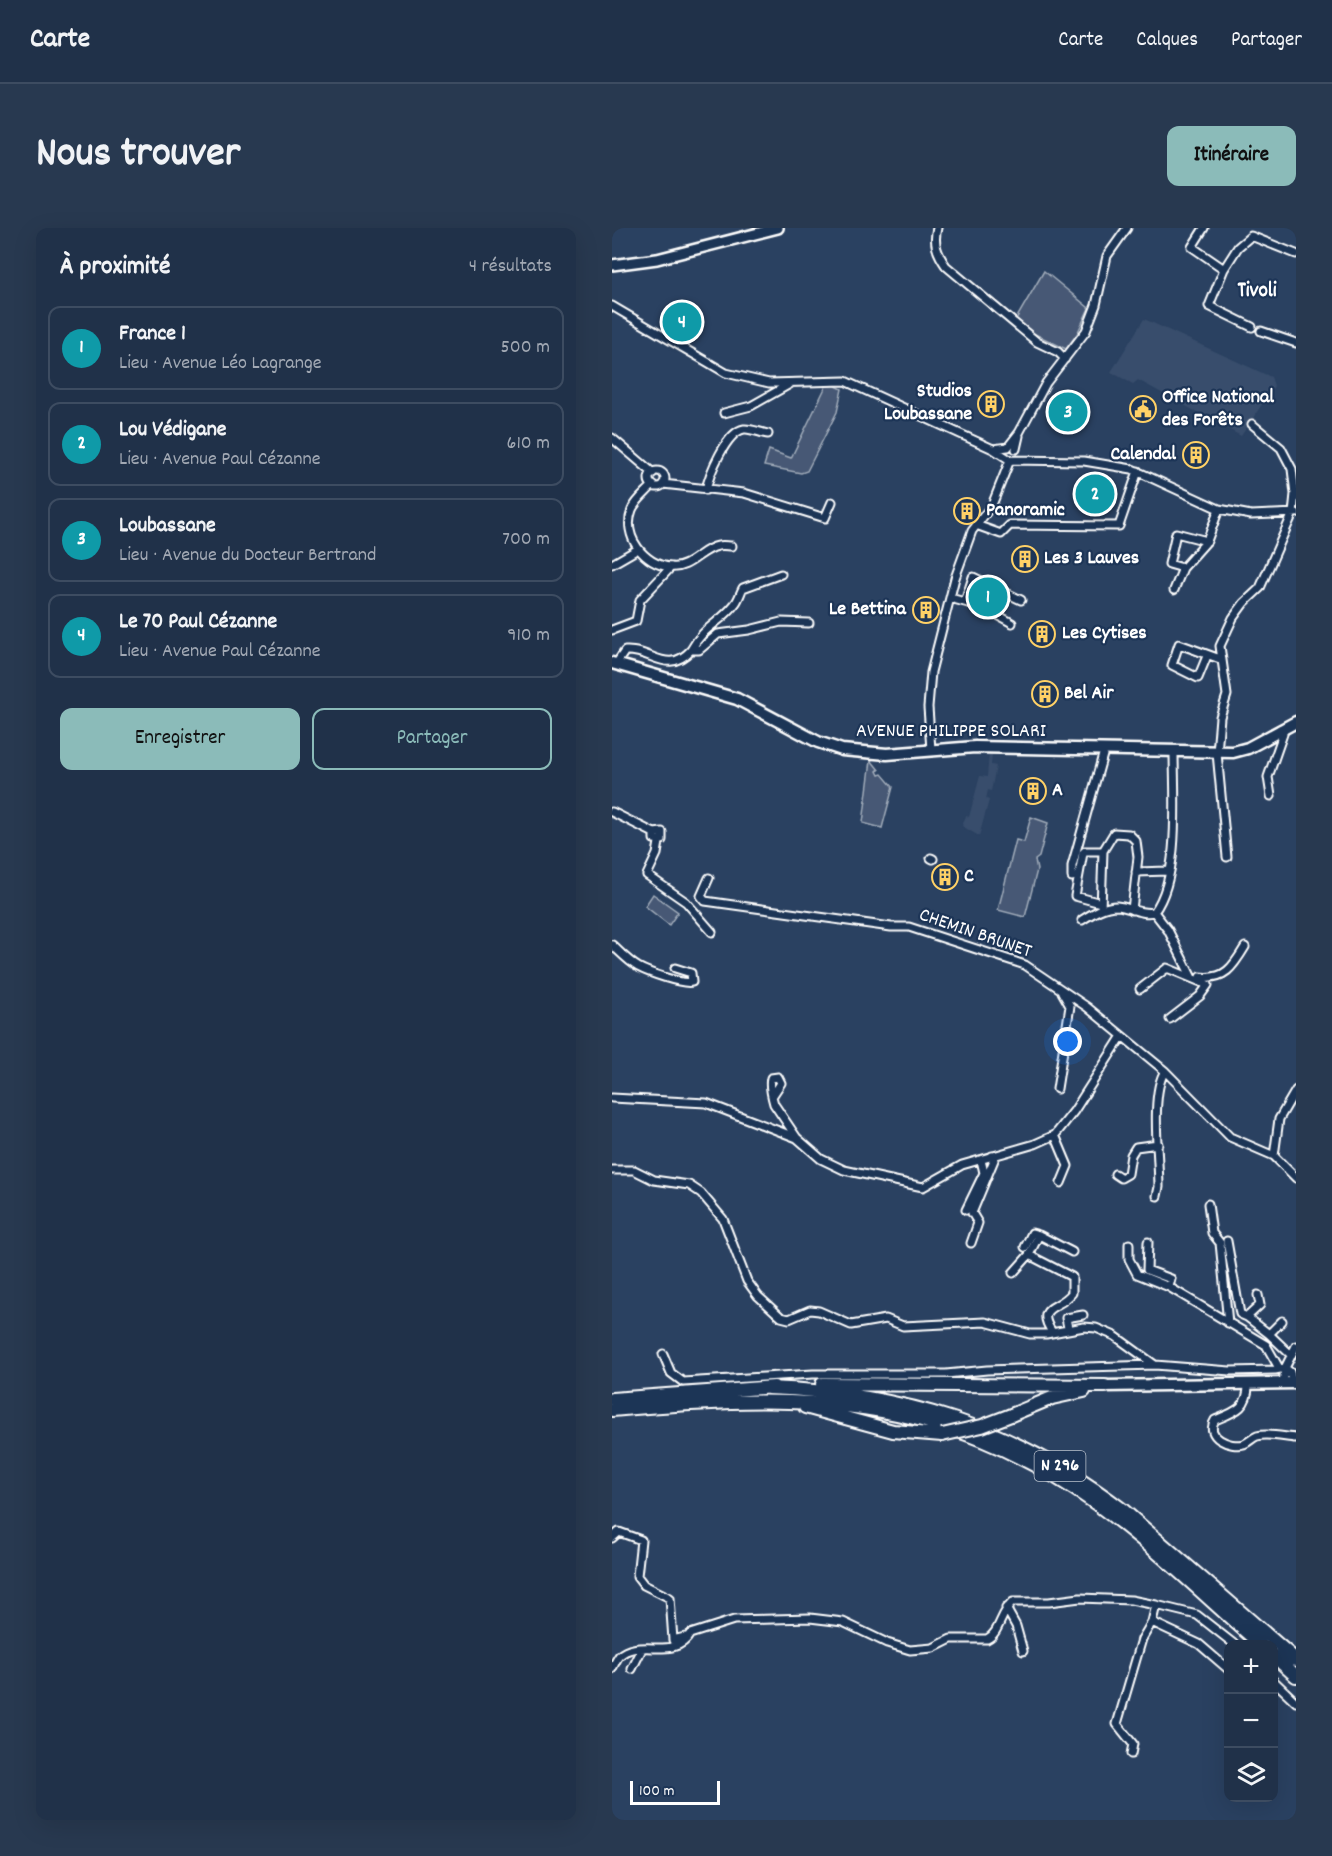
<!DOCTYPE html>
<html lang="fr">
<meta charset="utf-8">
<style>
:root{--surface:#203149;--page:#283950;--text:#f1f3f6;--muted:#a2a9b4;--line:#3d4c61;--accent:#8bbbb9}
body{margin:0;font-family:Dekko,sans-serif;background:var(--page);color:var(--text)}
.controls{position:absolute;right:18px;bottom:18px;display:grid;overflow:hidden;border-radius:12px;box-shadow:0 6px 24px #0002}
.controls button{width:54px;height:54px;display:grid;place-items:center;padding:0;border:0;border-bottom:2px solid var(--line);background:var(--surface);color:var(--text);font:30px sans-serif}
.scale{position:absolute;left:18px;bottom:15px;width:90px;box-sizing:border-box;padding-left:6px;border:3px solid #fff;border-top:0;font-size:16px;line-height:21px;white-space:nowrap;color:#fff;-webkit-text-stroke:4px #1d3557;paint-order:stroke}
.you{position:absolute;left:456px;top:814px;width:21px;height:21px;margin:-15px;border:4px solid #fff;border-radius:50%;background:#1a73e8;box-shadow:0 0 0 9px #1a73e833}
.badge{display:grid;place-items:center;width:39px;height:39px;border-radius:50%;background:var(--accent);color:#fff;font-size:20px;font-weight:700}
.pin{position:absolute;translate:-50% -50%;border:3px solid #fff;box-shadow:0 2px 6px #0006}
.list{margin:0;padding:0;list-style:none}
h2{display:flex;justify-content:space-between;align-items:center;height:78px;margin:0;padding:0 24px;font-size:26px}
h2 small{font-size:20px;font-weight:400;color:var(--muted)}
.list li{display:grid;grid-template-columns:39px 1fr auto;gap:18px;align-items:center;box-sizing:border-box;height:84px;margin:0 12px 12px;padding:0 12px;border:2px solid var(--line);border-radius:12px}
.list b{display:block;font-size:22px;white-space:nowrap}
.list p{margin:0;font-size:20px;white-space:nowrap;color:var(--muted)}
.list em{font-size:20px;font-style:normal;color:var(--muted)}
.actions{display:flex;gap:12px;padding:18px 24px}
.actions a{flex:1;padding:14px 0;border:2px solid var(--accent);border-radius:12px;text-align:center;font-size:21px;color:var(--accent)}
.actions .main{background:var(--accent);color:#111}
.icon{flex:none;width:33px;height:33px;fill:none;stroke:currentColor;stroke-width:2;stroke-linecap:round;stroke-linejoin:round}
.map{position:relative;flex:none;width:684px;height:1592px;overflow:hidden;border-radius:12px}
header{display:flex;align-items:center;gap:36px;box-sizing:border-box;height:84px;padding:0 30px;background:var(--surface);border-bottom:2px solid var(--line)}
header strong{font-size:28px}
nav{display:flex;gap:33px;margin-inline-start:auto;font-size:21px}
.intro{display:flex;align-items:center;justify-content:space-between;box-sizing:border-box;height:144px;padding:0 36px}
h1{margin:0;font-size:42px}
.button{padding:15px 27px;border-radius:12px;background:var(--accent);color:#111;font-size:21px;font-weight:700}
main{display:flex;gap:36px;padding:0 36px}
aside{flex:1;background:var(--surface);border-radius:12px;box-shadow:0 6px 24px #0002}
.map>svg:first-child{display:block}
.built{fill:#394e6c}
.green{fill:#465975;stroke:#a2acba;stroke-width:1.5}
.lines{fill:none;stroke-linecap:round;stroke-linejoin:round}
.minor-casing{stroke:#fff;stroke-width:11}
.tertiary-casing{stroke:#fff;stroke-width:14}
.secondary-casing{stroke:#fff;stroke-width:15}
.primary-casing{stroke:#fff;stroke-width:15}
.trunk-casing{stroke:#fff;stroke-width:16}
.minor{stroke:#1d3557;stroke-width:7}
.tertiary{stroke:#1d3557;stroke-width:9}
.secondary{stroke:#1d3557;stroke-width:10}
.primary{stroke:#1d3557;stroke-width:10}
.trunk{stroke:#1d3557;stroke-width:12}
.trunk-bridge-casing{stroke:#fff;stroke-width:16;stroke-linecap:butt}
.trunk-bridge{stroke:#1d3557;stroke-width:12}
.labels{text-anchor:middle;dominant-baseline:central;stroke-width:4.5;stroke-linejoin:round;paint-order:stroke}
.shield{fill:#1d3557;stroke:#bbc2cd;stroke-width:1.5}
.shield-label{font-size:18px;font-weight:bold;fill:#fff}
.poi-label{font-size:20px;font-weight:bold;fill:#fff;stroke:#1d3557;text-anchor:start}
.street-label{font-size:20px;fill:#fff;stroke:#1d3557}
.neighbourhood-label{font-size:21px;font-weight:bold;fill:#fff;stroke:#1d3557}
</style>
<header>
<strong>Carte</strong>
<nav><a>Carte</a><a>Calques</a><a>Partager</a></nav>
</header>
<div class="intro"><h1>Nous trouver</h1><a class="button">Itinéraire</a></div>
<main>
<aside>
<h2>À proximité<small>4 résultats</small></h2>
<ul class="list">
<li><span class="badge" style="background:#0f9aa8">1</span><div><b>France 1</b><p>Lieu · Avenue Léo Lagrange</p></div><em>500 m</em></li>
<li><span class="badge" style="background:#0f9aa8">2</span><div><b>Lou Védigane</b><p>Lieu · Avenue Paul Cézanne</p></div><em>610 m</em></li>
<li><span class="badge" style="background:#0f9aa8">3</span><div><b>Loubassane</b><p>Lieu · Avenue du Docteur Bertrand</p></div><em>700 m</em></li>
<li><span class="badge" style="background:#0f9aa8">4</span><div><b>Le 70 Paul Cézanne</b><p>Lieu · Avenue Paul Cézanne</p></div><em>910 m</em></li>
</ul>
<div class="actions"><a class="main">Enregistrer</a><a>Partager</a></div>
</aside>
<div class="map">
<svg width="684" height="1592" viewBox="0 0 684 1592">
<rect width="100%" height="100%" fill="#2a4161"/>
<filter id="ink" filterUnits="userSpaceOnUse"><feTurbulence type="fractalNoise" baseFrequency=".0167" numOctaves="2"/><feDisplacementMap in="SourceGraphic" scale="12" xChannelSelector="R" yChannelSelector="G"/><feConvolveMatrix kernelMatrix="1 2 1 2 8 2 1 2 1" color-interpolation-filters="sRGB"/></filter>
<g filter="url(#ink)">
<!-- built -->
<path class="built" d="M532 91 659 149 662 158 629 208 526 152 521 156 499 144Z
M377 526H380L379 537 384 538 379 563 376 562 374 571 377 572 367 608 350 598 354 588 357 589 368 548 375 549Z"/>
<!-- green -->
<path class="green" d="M432 43 477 80 465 106 454 121 423 106 404 91Z
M216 154 230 161 225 184 195 243 189 245 152 238 157 222 179 230Z
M259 532 267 542 265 543 267 547 270 546 281 559 270 600 251 595Z
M419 589 436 595 427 629 423 632 425 642 413 689 386 682 404 612 412 614Z
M41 666 66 684 57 697 33 678Z"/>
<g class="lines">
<defs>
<path id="minor" d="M325 0C321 15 325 25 334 38L425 114 446 124 453 131
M592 0 580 19 612 41 597 78 640 99
M612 41 626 19 639 8 684 26
M0 78 114 145 157 155 233 153 381 221 398 232 472 233 520 241 607 281 639 287 684 285
M649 103 684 115
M112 185 139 178 178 156
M0 210 41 245
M381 221 396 219 407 205 434 155 474 103 484 77 495 28 515 0
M404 221 407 208
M37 251a8 8 0 1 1 16 0a8 8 0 1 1-16 0Z
M51 256 132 265 213 290 220 274
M41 257C34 265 24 272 20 282 10 308 32 337 59 339 78 341 89 321 106 318 110 317 116 318 120 318
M94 262C97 247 114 204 132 201 138 200 149 205 156 206
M364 297 389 306 398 297 507 298 526 243
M595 313 571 340 557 336 564 305 595 313 607 281
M0 336 26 321
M562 362 571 340
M338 370 371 379 400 395
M353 374 361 349 409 372
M0 402 24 393 28 372 59 339
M79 422C92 398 107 396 122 377 127 372 128 365 131 360L169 346
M595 428 586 450 560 437 567 416 608 431
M4 436 13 423C40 421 55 448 79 422H87L106 406 137 402 169 394 197 395
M319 522 316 479 319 444 343 350 360 303 380 277 398 232
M659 568 656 549 671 506 668 501
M0 584 42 605 50 604V612L42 611V605
M47 614 45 626 35 647 74 674 100 704
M615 629 605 525 608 489 615 467 608 418 621 390 632 375 648 360 681 285 683 266 680 241 669 220 640 196
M319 630 321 631
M524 644 556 643
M460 649V638L492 523
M97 650 89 668 93 673 279 699H297L413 737 475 779 553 843 618 909 662 928 684 950
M489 675 463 668 471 625 473 623H491
M489 681 491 623 502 605 517 606 524 613 526 629 520 682
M542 684C569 648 562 568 562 524
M470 692C481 685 492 678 505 678 518 679 529 687 542 684L556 702 580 750
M0 717C8 724 16 733 26 739 35 744 71 757 80 754L79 745 63 740
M588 749C613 752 621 739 633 719
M528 761 555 740 596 757 588 768 558 791
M445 861 458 778 450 764
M161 867 169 855 166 849 159 850C157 857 160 869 162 876L185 910 209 931 232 942 311 959 350 937 423 916 443 907 462 883 510 808
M0 870 94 875 185 910
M443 907 456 938 449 955
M662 928 667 891 684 862
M0 942H22L42 952 77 957 89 965 111 991 135 1053 146 1068 169 1089 177 1091 198 1082 207 1083 239 1097 274 1091 291 1098 373 1094 418 1106H434L472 1099 484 1100 503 1108 543 1137 618 1143 663 1142 673 1140 684 1118
M503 946 509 950 516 946 519 927 524 919 546 916
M545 968 547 959C547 931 538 865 553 843
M596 976 600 1005 608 1015 616 1095
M354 982 372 945 369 932
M615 1013 628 1086 635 1089
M536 1014 535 1042 559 1051 557 1059
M359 1015 366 995 360 985 382 932 380 928
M517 1016V1031L525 1046 557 1059 654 1117 667 1140
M413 1019 420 1005 427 1007
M417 1027 427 1007 460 1024
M401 1045 417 1027 460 1049V1065C447 1082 422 1077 440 1104
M646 1067 648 1077 635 1089 657 1106
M670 1093 657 1106 678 1126
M456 1100 454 1090 471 1087
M51 1126 59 1145 71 1154 201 1146H334L375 1142 543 1137
M636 1155C637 1180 623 1184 603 1192 592 1209 618 1220 632 1216 637 1214 640 1210 645 1208 656 1205 672 1209 684 1210
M671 1155 673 1140 678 1144 681 1155
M0 1310 7 1304 29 1312 25 1348 32 1357 58 1370 61 1412 73 1409
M544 1377 540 1394 587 1416 616 1441
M394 1380 404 1398 411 1423
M0 1441C2 1437 4 1432 7 1428 26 1409 63 1433 78 1406L122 1392 198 1390 231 1394 275 1415 298 1422 321 1420 339 1411H375C388 1405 388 1385 401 1374H437L468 1370 519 1372 544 1377 585 1387 622 1416
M20 1441 30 1421
M662 1453 684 1474
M519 1526 521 1516 505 1496 530 1411 540 1394"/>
<path id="tertiary" d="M0 37 45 31 166 0"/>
<path id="secondary" d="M0 435 125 471 206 514 230 522 275 526 363 519 621 524 636 520 684 494"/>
<path id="primary" d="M493 1158 684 1155"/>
<path id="trunk" d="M210 1156 493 1158
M156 1160C291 1165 402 1199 511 1282L684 1432
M0 1171 162 1159
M193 1179 281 1203 330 1207
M0 1182C187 1165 326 1163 486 1277 543 1319 595 1370 648 1416
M399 1187 440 1170 472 1163
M662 1428 684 1448"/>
</defs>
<!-- minor casing -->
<use href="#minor" class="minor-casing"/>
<!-- tertiary casing -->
<use href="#tertiary" class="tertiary-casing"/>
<!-- secondary casing -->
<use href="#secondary" class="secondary-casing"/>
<!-- primary casing -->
<use href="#primary" class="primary-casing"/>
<!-- trunk casing -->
<use href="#trunk" class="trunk-casing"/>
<!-- minor -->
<use href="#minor" class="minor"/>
<!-- tertiary -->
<use href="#tertiary" class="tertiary"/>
<!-- secondary -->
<use href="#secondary" class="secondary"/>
<!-- primary -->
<use href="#primary" class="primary"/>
<!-- trunk -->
<use href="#trunk" class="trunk"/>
<defs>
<path id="trunk-bridge" d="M330 1207 370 1198 399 1187"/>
</defs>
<!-- trunk-bridge casing -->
<use href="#trunk-bridge" class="trunk-bridge-casing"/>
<!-- trunk-bridge -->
<use href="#trunk-bridge" class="trunk-bridge"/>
</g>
</g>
<!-- icons -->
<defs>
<symbol id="building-ring" viewBox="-11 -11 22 22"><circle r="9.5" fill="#1d3557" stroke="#ffd166" stroke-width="1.5"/><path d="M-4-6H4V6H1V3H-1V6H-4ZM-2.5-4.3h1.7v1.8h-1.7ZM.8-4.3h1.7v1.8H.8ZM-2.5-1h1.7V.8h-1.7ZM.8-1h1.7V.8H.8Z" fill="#ffd166"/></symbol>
<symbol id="civic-ring" viewBox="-11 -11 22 22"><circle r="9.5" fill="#1d3557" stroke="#ffd166" stroke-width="1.5"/><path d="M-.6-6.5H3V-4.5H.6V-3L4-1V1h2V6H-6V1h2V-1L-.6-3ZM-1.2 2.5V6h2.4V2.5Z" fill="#ffd166"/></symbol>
</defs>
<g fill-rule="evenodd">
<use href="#building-ring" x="364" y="161" width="30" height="30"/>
<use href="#civic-ring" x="516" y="166" width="30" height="30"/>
<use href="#building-ring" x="569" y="212" width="30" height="30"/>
<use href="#building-ring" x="340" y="268" width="30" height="30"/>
<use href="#building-ring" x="398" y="316" width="30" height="30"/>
<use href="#building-ring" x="299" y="367" width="30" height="30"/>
<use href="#building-ring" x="415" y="391" width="30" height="30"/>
<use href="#building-ring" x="418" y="451" width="30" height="30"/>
<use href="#building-ring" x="406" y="548" width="30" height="30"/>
<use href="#building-ring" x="318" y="634" width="30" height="30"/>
</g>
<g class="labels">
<!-- shield labels -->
<rect class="shield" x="422.5" y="1223" width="51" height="30" rx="4.5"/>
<g class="shield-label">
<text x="448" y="1238">N 296</text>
</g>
<!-- poi labels -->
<g class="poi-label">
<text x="360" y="164" text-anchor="end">Studios<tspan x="360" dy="23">Loubassane</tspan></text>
<text x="550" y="170">Office National<tspan x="550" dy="23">des Forêts</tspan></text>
<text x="564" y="227" text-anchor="end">Calendal</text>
<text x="374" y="283">Panoramic</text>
<text x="432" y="331">Les 3 Lauves</text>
<text x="294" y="382" text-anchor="end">Le Bettina</text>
<text x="450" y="406">Les Cytises</text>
<text x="452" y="466">Bel Air</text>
<text x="440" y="563">A</text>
<text x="352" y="649">C</text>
</g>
<!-- street labels -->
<g class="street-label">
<text x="339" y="504">AVENUE PHILIPPE SOLARI</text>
<text transform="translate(363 706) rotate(19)">CHEMIN BRUNET</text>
</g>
<!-- neighbourhood labels -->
<g class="neighbourhood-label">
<text x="645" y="64">Tivoli</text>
</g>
</g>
</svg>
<div class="controls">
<button>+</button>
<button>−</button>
<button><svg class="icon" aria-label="layers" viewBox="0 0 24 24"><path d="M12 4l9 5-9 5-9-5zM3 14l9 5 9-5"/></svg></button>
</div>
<div class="scale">100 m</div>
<div class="you"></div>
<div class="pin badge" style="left:376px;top:369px;background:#0f9aa8">1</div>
<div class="pin badge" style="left:483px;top:266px;background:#0f9aa8">2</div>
<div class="pin badge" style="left:456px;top:184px;background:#0f9aa8">3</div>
<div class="pin badge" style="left:70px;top:94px;background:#0f9aa8">4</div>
</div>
</main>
